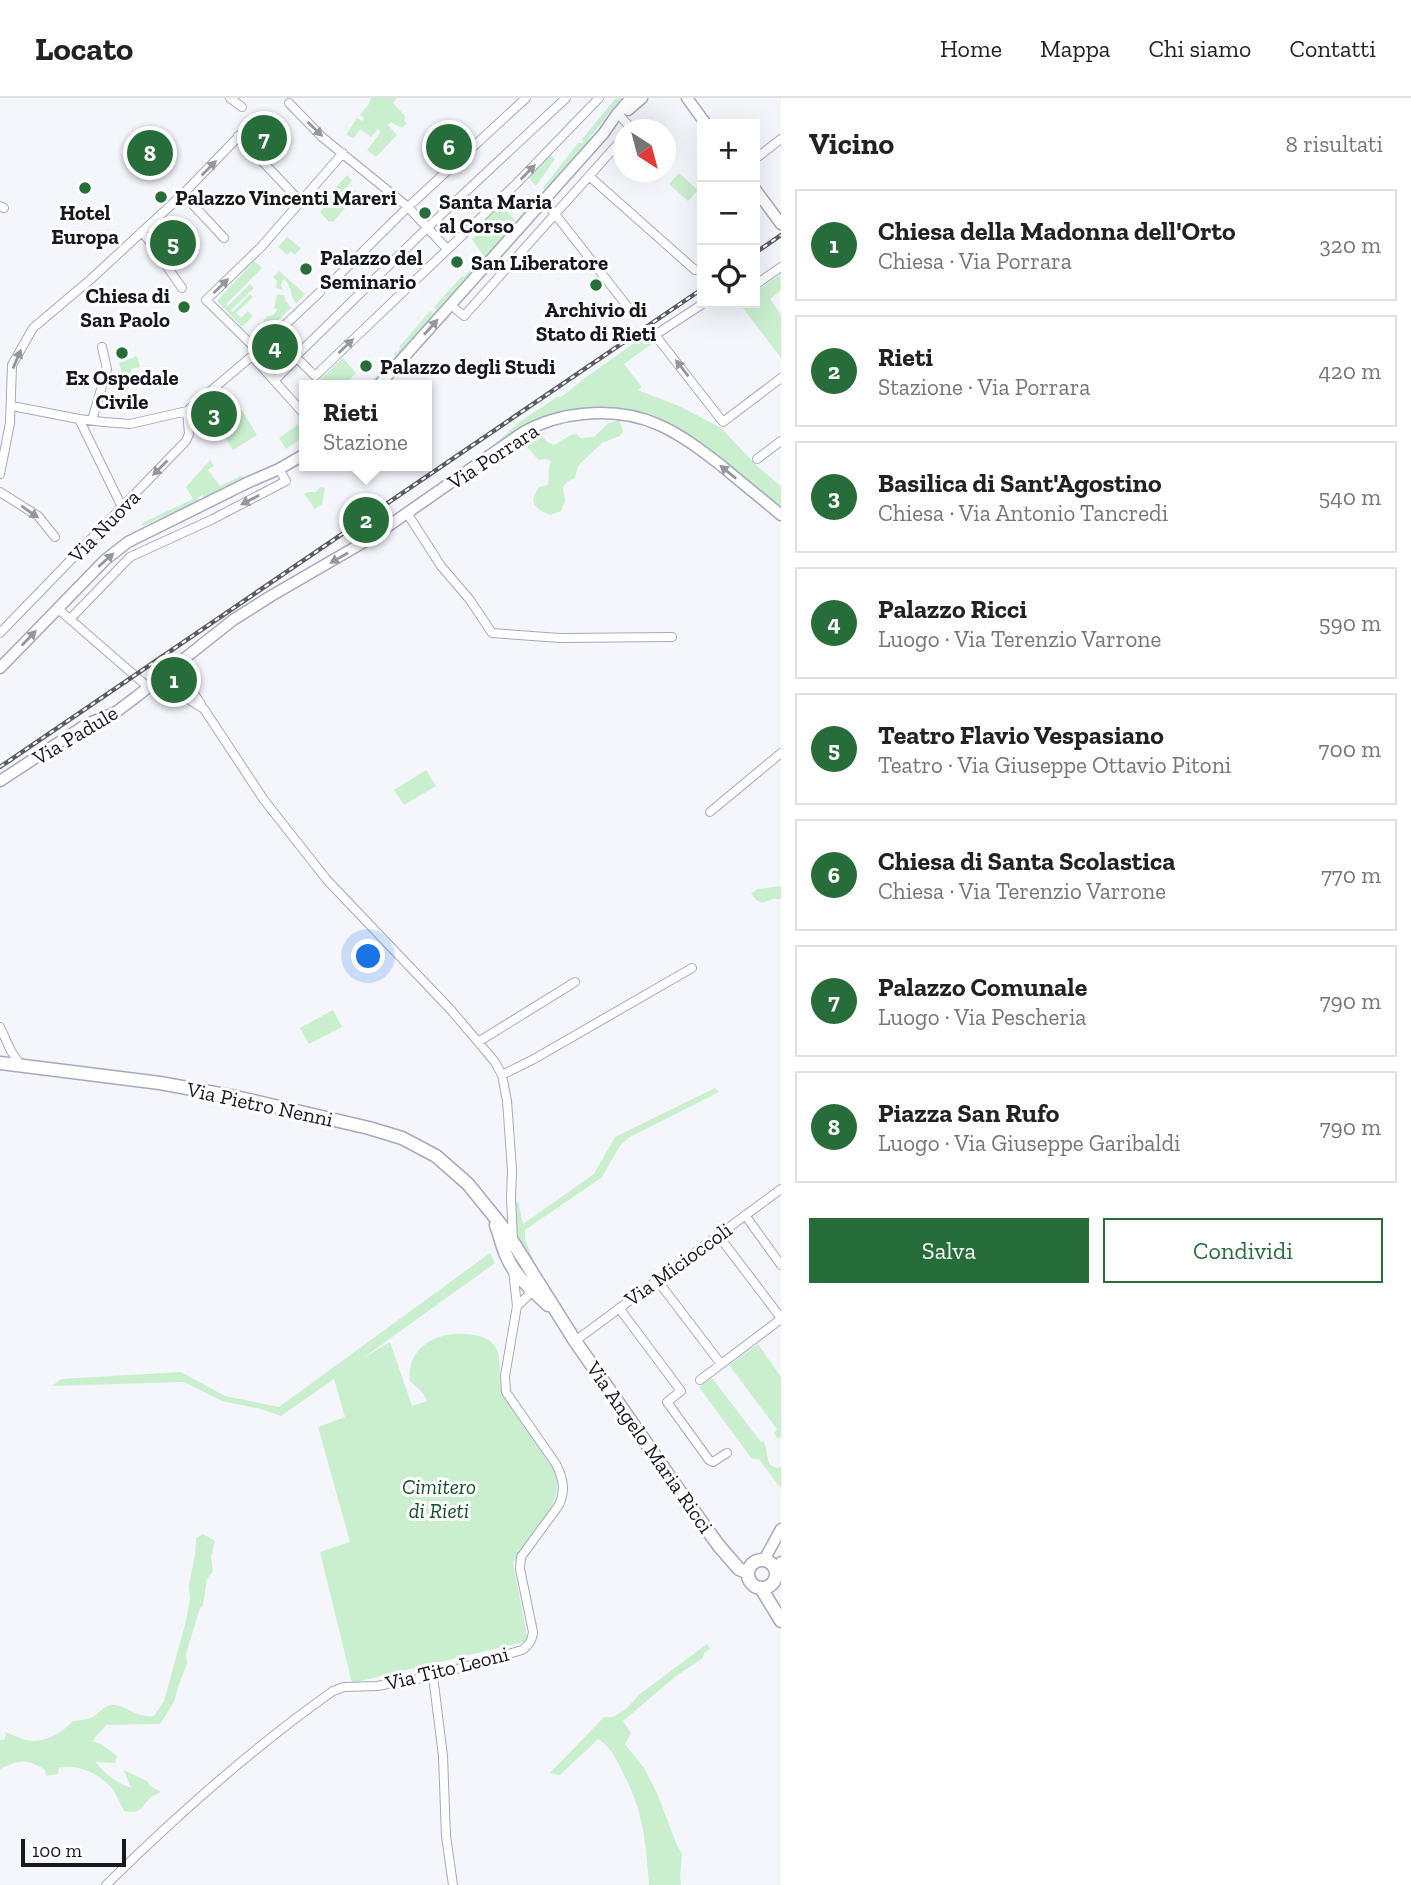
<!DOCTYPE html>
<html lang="it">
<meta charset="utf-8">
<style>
:root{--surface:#fff;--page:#f6f6f6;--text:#222;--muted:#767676;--line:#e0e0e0;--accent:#266d39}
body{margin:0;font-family:"Zilla Slab",serif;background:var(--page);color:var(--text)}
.controls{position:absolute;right:21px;top:21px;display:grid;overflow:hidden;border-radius:0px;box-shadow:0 7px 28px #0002}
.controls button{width:63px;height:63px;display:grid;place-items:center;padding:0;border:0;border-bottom:2px solid var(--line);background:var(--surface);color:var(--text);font:35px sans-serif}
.compass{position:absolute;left:613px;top:21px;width:63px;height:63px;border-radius:50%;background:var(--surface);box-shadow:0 7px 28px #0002;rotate:144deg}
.scale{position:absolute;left:21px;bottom:18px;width:105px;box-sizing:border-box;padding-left:7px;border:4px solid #171720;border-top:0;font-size:19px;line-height:24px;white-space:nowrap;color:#171720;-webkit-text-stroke:5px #fff;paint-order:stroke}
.you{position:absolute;left:369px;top:859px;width:24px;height:24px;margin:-18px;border:5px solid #fff;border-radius:50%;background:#1a73e8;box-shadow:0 0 0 10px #1a73e833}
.badge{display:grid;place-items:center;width:46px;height:46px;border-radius:50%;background:var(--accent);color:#fff;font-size:23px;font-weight:700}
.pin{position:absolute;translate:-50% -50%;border:4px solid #fff;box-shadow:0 2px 7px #0006}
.popup{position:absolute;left:299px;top:282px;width:133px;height:91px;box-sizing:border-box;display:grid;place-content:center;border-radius:0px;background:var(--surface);filter:drop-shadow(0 2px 5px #0005);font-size:23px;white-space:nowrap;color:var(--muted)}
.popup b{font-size:26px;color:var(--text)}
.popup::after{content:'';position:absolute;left:50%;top:100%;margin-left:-14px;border:14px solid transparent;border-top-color:var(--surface)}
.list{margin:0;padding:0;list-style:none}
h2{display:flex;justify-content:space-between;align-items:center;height:91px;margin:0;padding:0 28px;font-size:30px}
h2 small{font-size:23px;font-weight:400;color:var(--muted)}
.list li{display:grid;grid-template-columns:46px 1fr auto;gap:21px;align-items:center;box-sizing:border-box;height:112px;margin:0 14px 14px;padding:0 14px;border:2px solid var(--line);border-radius:0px}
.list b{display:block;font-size:26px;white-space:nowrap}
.list p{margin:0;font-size:23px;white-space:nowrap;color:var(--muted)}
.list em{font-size:23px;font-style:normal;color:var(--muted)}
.actions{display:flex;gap:14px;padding:21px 28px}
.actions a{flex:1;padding:16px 0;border:2px solid var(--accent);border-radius:0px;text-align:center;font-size:24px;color:var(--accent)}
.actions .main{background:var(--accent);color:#fff}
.icon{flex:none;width:38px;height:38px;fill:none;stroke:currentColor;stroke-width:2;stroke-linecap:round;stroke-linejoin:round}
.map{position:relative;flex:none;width:781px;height:1787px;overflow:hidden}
header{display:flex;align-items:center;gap:42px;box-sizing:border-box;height:98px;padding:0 35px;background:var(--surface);border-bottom:2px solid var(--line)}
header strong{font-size:33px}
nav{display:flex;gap:38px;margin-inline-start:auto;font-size:24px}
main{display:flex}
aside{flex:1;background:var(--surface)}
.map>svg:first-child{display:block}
.green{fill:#c9efcf}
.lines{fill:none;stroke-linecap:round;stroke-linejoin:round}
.street-tunnel{stroke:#d4d5da;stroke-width:8;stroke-dasharray:8 4;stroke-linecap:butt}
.street-casing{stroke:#a6a8c1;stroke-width:10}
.secondary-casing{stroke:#a6a8c1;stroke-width:13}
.primary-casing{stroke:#a6a8c1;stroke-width:15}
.street{stroke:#fff;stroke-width:8}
.secondary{stroke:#fff;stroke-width:10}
.primary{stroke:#fff;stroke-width:12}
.rail-casing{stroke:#5b5b63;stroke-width:4.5}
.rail{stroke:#fff;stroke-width:2;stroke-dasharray:5;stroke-linecap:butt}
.oneway{fill:#97979b}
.poi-dot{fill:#266d39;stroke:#fff;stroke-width:2.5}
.labels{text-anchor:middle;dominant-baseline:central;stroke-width:6;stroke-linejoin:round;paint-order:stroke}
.poi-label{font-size:21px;font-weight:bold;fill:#171720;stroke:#fff;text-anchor:start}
.street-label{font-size:21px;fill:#171720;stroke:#fff}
.park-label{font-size:21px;font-style:italic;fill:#144f25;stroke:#fff}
</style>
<header>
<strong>Locato</strong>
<nav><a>Home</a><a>Mappa</a><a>Chi siamo</a><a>Contatti</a></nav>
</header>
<main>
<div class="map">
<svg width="781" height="1787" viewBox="0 0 781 1787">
<rect width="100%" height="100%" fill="#f5f6fb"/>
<!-- green -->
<path class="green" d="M371 0H397L393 5 405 18 404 23 407 25 402 30 391 24 388 27 397 37 376 59 367 52 381 34 378 31 371 39 360 31 354 40 346 37 357 20 363 23 364 19 360 17 369 6Z
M616 0 621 1 589 40 591 43 476 173 472 169 483 157 472 141 478 136 480 138 488 132 482 125 500 106 516 123 540 94 543 96 545 93 543 90 578 45H583L582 41Z
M551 57 555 61 536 88 528 79Z
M679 75 698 92 688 103 669 86Z
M347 77 352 82 346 90 349 93 352 90 358 95 351 103V105L348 109H346L333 124 331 123 329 124 320 114 330 101 328 98Z
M287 139 301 150 295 157 291 153 287 157 278 149Z
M254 163 262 170 226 206 228 208 250 186 254 190 231 212 233 214 250 196 253 199 236 215 241 220 248 213 253 218 242 229 217 203Z
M471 171 474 175 386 272 371 287 369 286 395 259 394 255 399 253 400 248 430 213 433 215 436 212 434 209 462 178 464 179Z
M279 173 305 196 296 206C290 198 292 186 283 181L281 187 283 192 276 190 277 183 273 179Z
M780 177 781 192 770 201 781 217V260L739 205H755V194Z
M277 197H284L286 203 291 210 256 243 253 240 257 234H262L264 221H266L267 218C272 219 276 215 277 211L274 210Z
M647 236 653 245 624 266 642 289 638 292 679 308 721 330 757 368 781 388V416L688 343 642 320 569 317 487 353 518 325 557 299H561L585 280Z
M137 258 140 269 131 271 134 284 122 285V274L119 265Z
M343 260 356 275 344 287H324L320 282Z
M241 311 257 337 233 352 221 332 224 330 221 325Z
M619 322 623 333 620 338 602 345 588 358 578 368 575 380 568 383 563 389 565 403 561 413 550 417C534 410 528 405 539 389L548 387C549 378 548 371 551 363L546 361 538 362 527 348 543 329 541 336 547 344 554 347 571 337 577 336 581 340 594 339 608 325Z
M298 326 305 337 286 351 279 340Z
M210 362 214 368 208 372 220 388 241 378 246 379 203 401V397L197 400 201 402 143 428 142 425 193 401 186 389Z
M320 389 325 390 322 406 315 411 304 396 307 394H316Z
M426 672 436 688 404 707 394 692Z
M781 788V801H773L762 805 756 802 751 795 758 791Z
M333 912 342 929 309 946 300 930Z
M715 990 719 994 628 1040 620 1048 601 1080 525 1132V1142L541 1179 514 1138 511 1115 518 1103 523 1126 594 1076 615 1039Z
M490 1155 495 1165 363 1260 390 1244 412 1308 427 1303 423 1295 410 1283C406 1251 435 1234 464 1236 472 1236 483 1238 490 1243 505 1256 497 1274 501 1291 502 1294 504 1297 506 1301L555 1373C567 1404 530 1441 513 1465L528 1543 352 1585 320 1454 350 1444 318 1329 345 1319 334 1281 281 1318 261 1311 222 1303 184 1284 52 1288 61 1281 181 1274 225 1298 279 1309Z
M758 1246 781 1279V1339L778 1341 774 1335 777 1331 729 1267Z
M712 1280 761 1344 763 1343C768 1351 766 1359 770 1367L777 1370 781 1369V1391L759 1361H752L699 1289Z
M203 1436 215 1443 211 1459 213 1473 207 1481 203 1507 200 1510 186 1556 187 1565 178 1589 174 1604 160 1626 106 1627 92 1643 101 1646 117 1658 115 1665 96 1664C103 1676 119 1685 131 1690L124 1672 147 1683 150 1688 161 1694C158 1696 153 1697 150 1700 140 1710 142 1716 124 1713 120 1705 116 1695 110 1688 99 1676 76 1665 59 1670L58 1676 46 1678 45 1672C25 1660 20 1662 0 1671V1642H4L6 1637 5 1634C13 1637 24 1643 33 1643 48 1643 63 1634 73 1623 79 1622 86 1622 91 1620 97 1617 103 1609 110 1607 122 1604 137 1621 154 1618L164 1603 186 1523 190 1502 189 1487 195 1457 196 1440Z
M707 1546 710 1551 704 1555 703 1560 676 1578 623 1623 631 1635 625 1646 644 1670 657 1695 676 1745 682 1756 680 1780 681 1787H649C646 1743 643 1711 621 1671 615 1658 610 1649 598 1641L560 1677 550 1675 604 1619H613L626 1611 640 1596Z"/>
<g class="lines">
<!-- street-tunnel -->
<path class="street-tunnel" d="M320 194 334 182"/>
<defs>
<path id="street" d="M230 0 242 9
M289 5 322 39 408 109 447 151
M621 19 630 29 631 32
M238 38 301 104
M755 61 781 41
M589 78 695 172
M183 96 224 140
M544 102 631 213
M0 108 4 110
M142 133 182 190
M334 182 408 109 526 0
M755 187 781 169
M704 205 655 237 723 324 781 280
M451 207 464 218 624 39
M258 253 206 202 261 149 343 55
M252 258 305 317
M297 260 315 278 515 87 599 0
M274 283 297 260 298 256 427 130 566 0
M12 308 79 321 104 324 130 326 187 313 252 258 320 194
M79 321 122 409
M92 322 107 271 102 249
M757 361 781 343
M0 376 10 325 12 267 33 230 91 181 183 96 241 36
M0 394 38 418 55 439
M407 415 441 468 470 502 492 535 560 540 672 539
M57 510 148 589 185 599 204 611 264 702 327 782 451 912 495 964 502 977 507 1003 512 1072 511 1100 513 1141
M70 521 130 459 213 421 286 383 279 371
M0 535 186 343 189 336 187 313
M175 568 201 606
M710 714 781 655
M0 929 11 953 21 968
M478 944 575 884
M502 977 534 961 692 870
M745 1117 781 1167
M718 1137 781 1220
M657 1182 721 1266
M517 1208 535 1191
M619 1210 681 1293 667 1304 709 1362 713 1364 727 1355
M575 1243 781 1091
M700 1282 781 1221
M433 1578 443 1658 446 1738 453 1787
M106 1787C177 1717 251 1651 333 1593L344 1589 377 1588 433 1578 522 1552C529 1547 532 1543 533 1534L520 1471 521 1459 559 1407C566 1392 563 1380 556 1366L506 1294 505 1278 517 1208 513 1172"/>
<path id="secondary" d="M687 0 706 26
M628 12 642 0
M755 91 781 126
M379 287 603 36 617 16 631 0
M0 570 105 462 128 444 249 384 279 371 305 356
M0 683 87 626 116 614 136 599 233 522 271 498 371 440 522 335C541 324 560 318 583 316 644 310 677 333 723 369 742 385 762 401 781 417
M764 1462 781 1431
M777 1474 781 1464"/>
<path id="primary" d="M0 965 160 985 236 999 369 1030 402 1040 436 1058 468 1086 506 1133 575 1243 690 1408 719 1448 739 1471 748 1475
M496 1127C500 1137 502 1149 507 1159 515 1179 533 1192 548 1207
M748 1476a14 14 0 1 1 28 0a14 14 0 1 1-28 0Z
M761 1490 781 1523"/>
</defs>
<!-- street casing -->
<use href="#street" class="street-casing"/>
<!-- secondary casing -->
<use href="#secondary" class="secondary-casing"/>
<!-- primary casing -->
<use href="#primary" class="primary-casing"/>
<!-- street -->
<use href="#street" class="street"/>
<!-- secondary -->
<use href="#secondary" class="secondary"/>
<!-- primary -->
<use href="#primary" class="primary"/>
<defs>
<path id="rail" d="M755 155 781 137
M0 669 702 191"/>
</defs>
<!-- rail casing -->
<use href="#rail" class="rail-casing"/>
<!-- rail -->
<use href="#rail" class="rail"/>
</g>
<!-- one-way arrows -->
<defs><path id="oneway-solid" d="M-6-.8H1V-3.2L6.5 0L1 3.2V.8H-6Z" transform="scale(1.75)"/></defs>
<g class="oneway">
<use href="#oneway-solid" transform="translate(315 31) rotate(44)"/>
<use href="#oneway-solid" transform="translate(209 70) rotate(-45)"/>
<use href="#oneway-solid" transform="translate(528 74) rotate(-45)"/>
<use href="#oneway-solid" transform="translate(221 188) rotate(-44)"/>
<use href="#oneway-solid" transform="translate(431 229) rotate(-48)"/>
<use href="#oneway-solid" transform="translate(346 248) rotate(-44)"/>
<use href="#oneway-solid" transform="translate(17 261) rotate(-67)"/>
<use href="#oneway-solid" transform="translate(682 270) rotate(-128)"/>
<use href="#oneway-solid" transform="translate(160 370) rotate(135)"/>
<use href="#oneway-solid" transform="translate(728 374) rotate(-141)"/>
<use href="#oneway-solid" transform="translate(250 402) rotate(153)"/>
<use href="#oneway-solid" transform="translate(30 414) rotate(35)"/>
<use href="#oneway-solid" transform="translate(339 460) rotate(150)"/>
<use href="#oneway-solid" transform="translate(106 462) rotate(-42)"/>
<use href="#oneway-solid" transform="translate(29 540) rotate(-46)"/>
</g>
<!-- markers -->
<g class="poi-dot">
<circle cx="85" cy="90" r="7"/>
<circle cx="161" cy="99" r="7"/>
<circle cx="425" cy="115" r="7"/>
<circle cx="457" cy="164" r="7"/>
<circle cx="306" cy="171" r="7"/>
<circle cx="596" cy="187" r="7"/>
<circle cx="184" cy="209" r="7"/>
<circle cx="122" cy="255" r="7"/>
<circle cx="366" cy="268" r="7"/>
</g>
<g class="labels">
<!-- poi labels -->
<g class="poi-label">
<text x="175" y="99">Palazzo Vincenti Mareri</text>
<text x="439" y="103">Santa Maria<tspan x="439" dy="24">al Corso</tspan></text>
<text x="85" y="114" text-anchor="middle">Hotel<tspan x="85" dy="24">Europa</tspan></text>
<text x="320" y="159">Palazzo del<tspan x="320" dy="24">Seminario</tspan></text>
<text x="471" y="164">San Liberatore</text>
<text x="170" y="197" text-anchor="end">Chiesa di<tspan x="170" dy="24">San Paolo</tspan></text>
<text x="596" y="211" text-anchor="middle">Archivio di<tspan x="596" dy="24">Stato di Rieti</tspan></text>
<text x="380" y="268">Palazzo degli Studi</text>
<text x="122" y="279" text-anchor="middle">Ex Ospedale<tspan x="122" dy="24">Civile</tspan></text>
</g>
<!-- street labels -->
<g class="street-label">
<text transform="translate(493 358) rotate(-33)">Via Porrara</text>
<text transform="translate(104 428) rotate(-46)">Via Nuova</text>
<text transform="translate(75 637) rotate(-31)">Via Padule</text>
<text transform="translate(260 1006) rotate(12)">Via Pietro Nenni</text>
<text transform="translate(678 1166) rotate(-36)">Via Micioccoli</text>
<text transform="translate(650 1349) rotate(55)">Via Angelo Maria Ricci</text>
<text transform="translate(447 1570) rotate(-14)">Via Tito Leoni</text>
</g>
<!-- park labels -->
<g class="park-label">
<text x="439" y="1388">Cimitero<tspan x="439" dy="24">di Rieti</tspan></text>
</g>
</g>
</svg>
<div class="controls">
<button>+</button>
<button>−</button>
<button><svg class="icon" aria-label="locate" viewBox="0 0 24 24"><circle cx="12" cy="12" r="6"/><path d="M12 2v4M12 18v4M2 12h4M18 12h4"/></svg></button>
</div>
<svg class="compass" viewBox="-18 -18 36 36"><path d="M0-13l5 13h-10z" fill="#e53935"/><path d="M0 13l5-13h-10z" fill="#767676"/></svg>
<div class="scale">100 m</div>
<div class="you"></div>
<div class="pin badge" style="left:174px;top:582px">1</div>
<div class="pin badge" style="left:366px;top:422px">2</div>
<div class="popup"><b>Rieti</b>Stazione</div>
<div class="pin badge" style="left:214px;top:316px">3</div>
<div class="pin badge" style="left:275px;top:249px">4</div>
<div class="pin badge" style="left:173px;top:145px">5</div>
<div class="pin badge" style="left:449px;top:49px">6</div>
<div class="pin badge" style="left:264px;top:40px">7</div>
<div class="pin badge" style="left:150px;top:55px">8</div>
</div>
<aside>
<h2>Vicino<small>8 risultati</small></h2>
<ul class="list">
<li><span class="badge">1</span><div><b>Chiesa della Madonna dell'Orto</b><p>Chiesa · Via Porrara</p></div><em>320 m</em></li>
<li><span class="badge">2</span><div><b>Rieti</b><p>Stazione · Via Porrara</p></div><em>420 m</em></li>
<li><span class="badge">3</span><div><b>Basilica di Sant'Agostino</b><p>Chiesa · Via Antonio Tancredi</p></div><em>540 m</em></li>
<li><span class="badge">4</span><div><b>Palazzo Ricci</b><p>Luogo · Via Terenzio Varrone</p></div><em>590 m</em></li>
<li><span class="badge">5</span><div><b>Teatro Flavio Vespasiano</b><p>Teatro · Via Giuseppe Ottavio Pitoni</p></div><em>700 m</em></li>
<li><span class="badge">6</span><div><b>Chiesa di Santa Scolastica</b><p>Chiesa · Via Terenzio Varrone</p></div><em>770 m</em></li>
<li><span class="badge">7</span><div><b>Palazzo Comunale</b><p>Luogo · Via Pescheria</p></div><em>790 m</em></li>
<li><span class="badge">8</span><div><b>Piazza San Rufo</b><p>Luogo · Via Giuseppe Garibaldi</p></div><em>790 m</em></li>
</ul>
<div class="actions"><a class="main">Salva</a><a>Condividi</a></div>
</aside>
</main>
